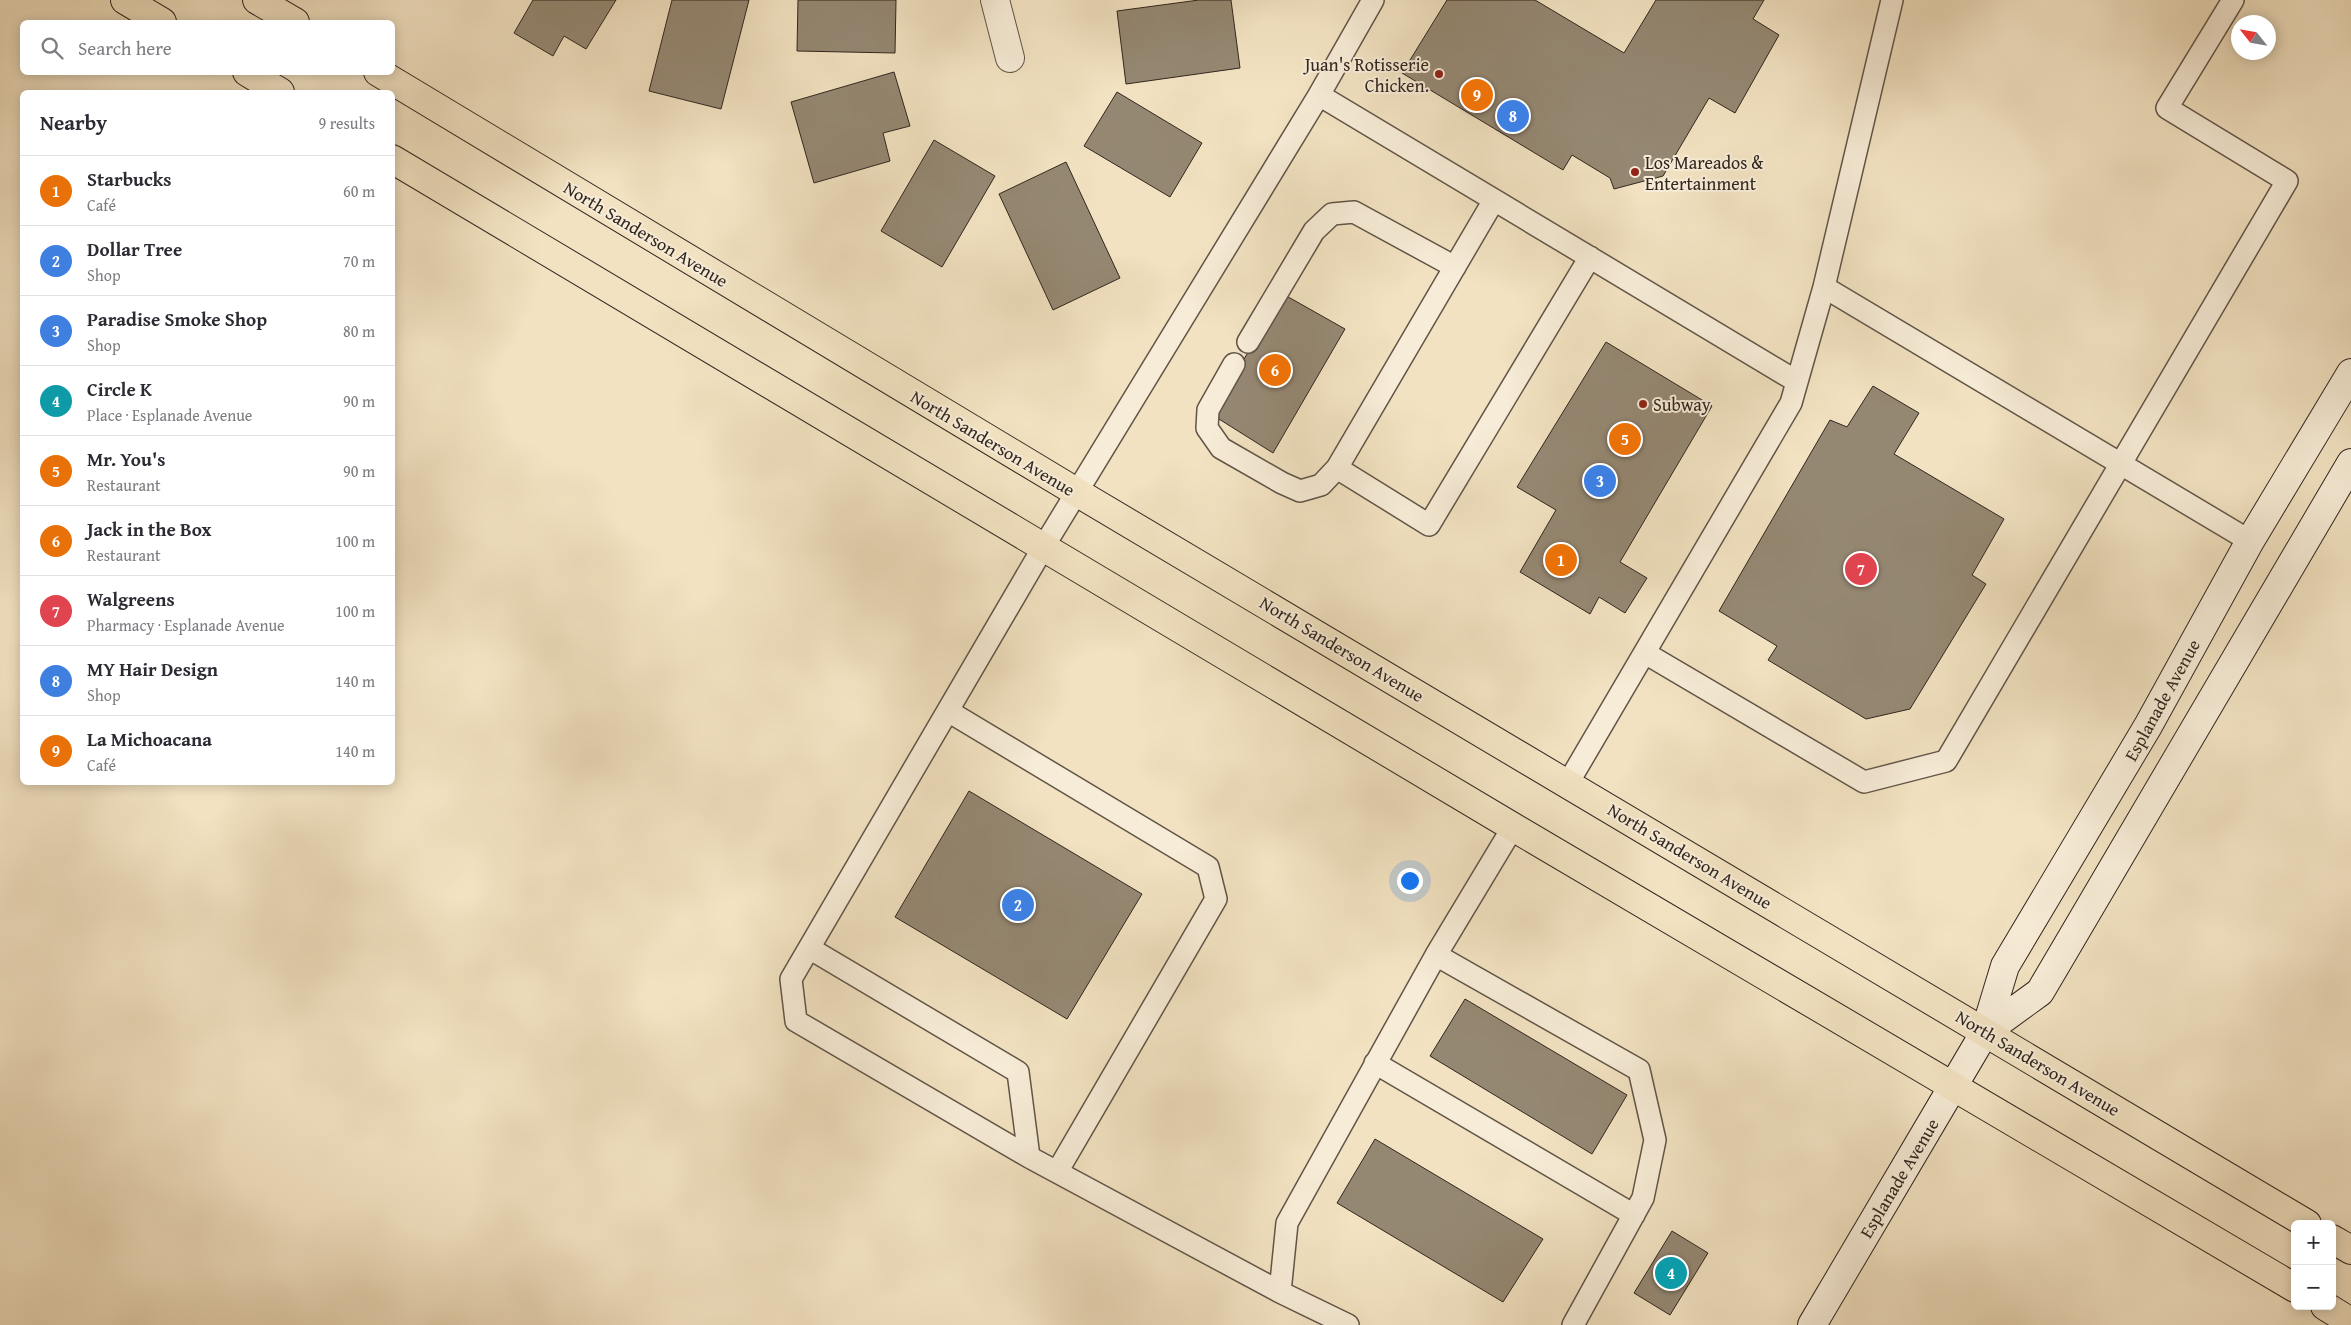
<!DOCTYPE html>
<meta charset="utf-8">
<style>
:root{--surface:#fff;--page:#f7f7f7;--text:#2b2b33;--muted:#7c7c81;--line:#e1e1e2;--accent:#8f2418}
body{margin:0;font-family:"Gentium Book Plus",serif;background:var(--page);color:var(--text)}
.controls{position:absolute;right:15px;bottom:15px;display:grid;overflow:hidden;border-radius:8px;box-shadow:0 2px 12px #0003}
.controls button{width:45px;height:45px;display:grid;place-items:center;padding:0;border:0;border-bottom:1px solid var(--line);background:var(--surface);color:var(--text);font:25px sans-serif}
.compass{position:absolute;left:2231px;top:15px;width:45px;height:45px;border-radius:50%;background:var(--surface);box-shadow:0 2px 12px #0003;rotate:301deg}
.you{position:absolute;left:1409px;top:880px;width:18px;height:18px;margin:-12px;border:4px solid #fff;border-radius:50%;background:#1a73e8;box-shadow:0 0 0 8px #1a73e833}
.badge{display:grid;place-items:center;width:32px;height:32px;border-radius:50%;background:var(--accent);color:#fff;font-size:16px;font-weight:700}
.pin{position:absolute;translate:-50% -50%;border:2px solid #fff;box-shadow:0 1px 5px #0006}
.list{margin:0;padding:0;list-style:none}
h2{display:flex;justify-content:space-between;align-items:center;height:65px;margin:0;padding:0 20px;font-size:21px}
h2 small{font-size:16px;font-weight:400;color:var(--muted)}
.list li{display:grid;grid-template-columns:32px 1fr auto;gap:15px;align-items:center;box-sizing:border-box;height:70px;padding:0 20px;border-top:1px solid var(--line)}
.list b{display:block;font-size:19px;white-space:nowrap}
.list p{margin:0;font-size:16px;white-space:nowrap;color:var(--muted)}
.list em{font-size:16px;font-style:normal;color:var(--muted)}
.icon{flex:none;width:28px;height:28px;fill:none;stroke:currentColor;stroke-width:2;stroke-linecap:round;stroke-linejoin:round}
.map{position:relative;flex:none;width:2351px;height:1325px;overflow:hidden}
.search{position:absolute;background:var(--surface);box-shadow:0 2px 12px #0003;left:20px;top:20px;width:375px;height:55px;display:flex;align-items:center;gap:12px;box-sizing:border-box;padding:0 18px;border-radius:8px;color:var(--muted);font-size:19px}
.panel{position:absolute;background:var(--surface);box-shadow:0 2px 12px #0003;left:20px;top:90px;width:375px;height:695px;border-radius:8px}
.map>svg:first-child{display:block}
.building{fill:#958873;stroke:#31261f}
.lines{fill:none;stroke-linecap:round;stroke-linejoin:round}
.lane-casing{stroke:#615548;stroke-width:24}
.street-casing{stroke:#615548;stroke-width:30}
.secondary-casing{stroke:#31261f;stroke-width:30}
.highway-casing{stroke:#31261f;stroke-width:30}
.lane{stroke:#f7ecd7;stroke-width:21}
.street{stroke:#f7ecd7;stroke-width:28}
.secondary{stroke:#f7ecd7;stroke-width:28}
.highway{stroke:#f2e2c1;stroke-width:28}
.poi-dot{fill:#8f2418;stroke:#f7ecd7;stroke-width:2}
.labels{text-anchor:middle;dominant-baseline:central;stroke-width:4;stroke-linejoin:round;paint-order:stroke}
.poi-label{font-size:18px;fill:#31261f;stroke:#f7ecd7;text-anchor:start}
.street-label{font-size:18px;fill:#31261f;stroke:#f7ecd7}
</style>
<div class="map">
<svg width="2351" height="1325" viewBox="0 0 2351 1325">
<rect width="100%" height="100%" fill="#f2e2c1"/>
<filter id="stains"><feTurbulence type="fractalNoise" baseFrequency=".004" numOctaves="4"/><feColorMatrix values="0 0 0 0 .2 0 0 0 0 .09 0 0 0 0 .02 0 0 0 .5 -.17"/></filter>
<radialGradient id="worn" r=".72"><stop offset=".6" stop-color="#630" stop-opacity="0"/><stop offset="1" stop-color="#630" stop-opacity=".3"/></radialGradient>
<!-- building -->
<path class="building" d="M533 0H616L586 49 564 36 553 56 514 33Z
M672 0H749L721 109 649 91Z
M798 0H896L895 53 797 51Z
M1199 0H1231L1240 68 1126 84 1117 11Z
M1447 0H1535L1624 53 1656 0H1764L1753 19 1779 35 1735 113 1709 98 1663 176 1614 189 1610 178 1572 155 1563 170 1402 73Z
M894 72 910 126 883 133 890 161 814 183 791 102Z
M1117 92 1202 143 1170 197 1084 146Z
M934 140 995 176 942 267 881 231Z
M1066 162 1120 278 1053 310 999 194Z
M1283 294 1345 329 1273 453 1211 414Z
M1606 342 1712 406 1620 562 1647 578 1625 613 1599 597 1590 614 1520 572 1556 510 1517 487Z
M1873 386 1919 413 1894 454 2004 519 1972 575 1986 584 1910 709 1866 719 1768 660 1777 646 1719 611 1830 420 1847 427Z
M969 791 1142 894 1067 1019 895 917Z
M1465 999 1627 1095 1592 1154 1430 1056Z
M1375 1139 1543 1239 1503 1302 1337 1203Z
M1672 1231 1708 1253 1670 1315 1634 1293Z"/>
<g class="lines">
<defs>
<path id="lane" d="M1892 0 1824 287 2250 541
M1319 95 1373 0
M1494 200 1337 468 1429 525 1590 257
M1248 342 1314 231 1332 214 1354 212 1455 267
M1234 364 1208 410 1207 428 1221 448 1282 483 1300 491 1321 485 1337 468
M1645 653 1864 782 1946 761 2287 181 2167 108 2233 0
M948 711 1208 867 1216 899 1057 1172
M1568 783 1791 403 1824 287
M809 948 1018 1072 1029 1157
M1436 955 1639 1070 1655 1140 1643 1198 1573 1325
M1375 1063 1634 1215
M1280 1292 1029 1157 796 1021 791 979 1044 546 1319 95 1796 381
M1348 1325 1280 1292 1287 1223 1436 955 1513 827"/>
<path id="street" d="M995 0 1010 58"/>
<path id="secondary" d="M1985 1032 2040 992 2351 463
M1812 1325 1985 1032 2005 966 2148 726 2250 541 2351 373"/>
<path id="highway" d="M125 0 162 22
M257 0 295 22
M247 72 280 92
M378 72 1078 493 2307 1224
M392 159 1513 827 2295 1288
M2332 1239 2351 1250
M2325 1306 2351 1322"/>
</defs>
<!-- lane casing -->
<use href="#lane" class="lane-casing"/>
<!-- street casing -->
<use href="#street" class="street-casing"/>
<!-- secondary casing -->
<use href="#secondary" class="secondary-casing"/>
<!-- highway casing -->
<use href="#highway" class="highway-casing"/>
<!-- lane -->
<use href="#lane" class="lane"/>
<!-- street -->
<use href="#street" class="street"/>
<!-- secondary -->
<use href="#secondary" class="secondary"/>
<!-- highway -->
<use href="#highway" class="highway"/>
</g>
<!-- markers -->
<g class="poi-dot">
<circle cx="1439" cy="74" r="5"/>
<circle cx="1635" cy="172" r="5"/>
<circle cx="1643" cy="404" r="5"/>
</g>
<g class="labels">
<!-- poi labels -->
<g class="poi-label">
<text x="1429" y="64" text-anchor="end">Juan's Rotisserie<tspan x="1429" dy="21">Chicken.</tspan></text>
<text x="1645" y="162">Los Mareados &amp;<tspan x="1645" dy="21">Entertainment</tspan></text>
<text x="1653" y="404">Subway</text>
</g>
<!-- street labels -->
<g class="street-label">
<text transform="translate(646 234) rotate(31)">North Sanderson Avenue</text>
<text transform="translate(993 443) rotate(31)">North Sanderson Avenue</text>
<text transform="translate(1342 649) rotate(31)">North Sanderson Avenue</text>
<text transform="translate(2162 700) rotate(-61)">Esplanade Avenue</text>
<text transform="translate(1690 856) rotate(31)">North Sanderson Avenue</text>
<text transform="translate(2038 1063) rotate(31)">North Sanderson Avenue</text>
<text transform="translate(1899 1178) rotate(-59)">Esplanade Avenue</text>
</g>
</g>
<rect width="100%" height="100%" filter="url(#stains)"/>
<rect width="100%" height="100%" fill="url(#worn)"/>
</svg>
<div class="controls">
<button>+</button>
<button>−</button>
</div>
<svg class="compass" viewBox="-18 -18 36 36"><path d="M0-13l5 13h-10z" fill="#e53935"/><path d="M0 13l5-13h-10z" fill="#7c7c81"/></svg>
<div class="you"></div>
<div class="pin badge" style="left:1561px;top:560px;background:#e8710a">1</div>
<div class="pin badge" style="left:1018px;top:905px;background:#3f7fe0">2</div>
<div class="pin badge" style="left:1600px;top:481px;background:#3f7fe0">3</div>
<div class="pin badge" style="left:1671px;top:1273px;background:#0f9aa8">4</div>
<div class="pin badge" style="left:1625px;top:439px;background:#e8710a">5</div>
<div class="pin badge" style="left:1275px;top:370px;background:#e8710a">6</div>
<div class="pin badge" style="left:1861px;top:569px;background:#e0444e">7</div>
<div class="pin badge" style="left:1513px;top:116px;background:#3f7fe0">8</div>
<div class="pin badge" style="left:1477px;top:95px;background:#e8710a">9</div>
<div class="search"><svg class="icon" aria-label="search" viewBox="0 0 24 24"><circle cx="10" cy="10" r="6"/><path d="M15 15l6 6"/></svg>Search here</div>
<section class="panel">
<h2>Nearby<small>9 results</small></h2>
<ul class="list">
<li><span class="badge" style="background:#e8710a">1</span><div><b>Starbucks</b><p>Café</p></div><em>60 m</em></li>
<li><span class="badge" style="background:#3f7fe0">2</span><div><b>Dollar Tree</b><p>Shop</p></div><em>70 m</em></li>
<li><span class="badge" style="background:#3f7fe0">3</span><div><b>Paradise Smoke Shop</b><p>Shop</p></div><em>80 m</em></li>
<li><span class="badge" style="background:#0f9aa8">4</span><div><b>Circle K</b><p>Place · Esplanade Avenue</p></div><em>90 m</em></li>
<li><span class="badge" style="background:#e8710a">5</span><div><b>Mr. You's</b><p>Restaurant</p></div><em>90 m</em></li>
<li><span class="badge" style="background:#e8710a">6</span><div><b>Jack in the Box</b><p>Restaurant</p></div><em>100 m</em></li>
<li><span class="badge" style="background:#e0444e">7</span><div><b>Walgreens</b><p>Pharmacy · Esplanade Avenue</p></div><em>100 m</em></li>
<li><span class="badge" style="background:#3f7fe0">8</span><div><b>MY Hair Design</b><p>Shop</p></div><em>140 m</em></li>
<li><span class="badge" style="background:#e8710a">9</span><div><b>La Michoacana</b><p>Café</p></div><em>140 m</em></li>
</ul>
</section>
</div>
